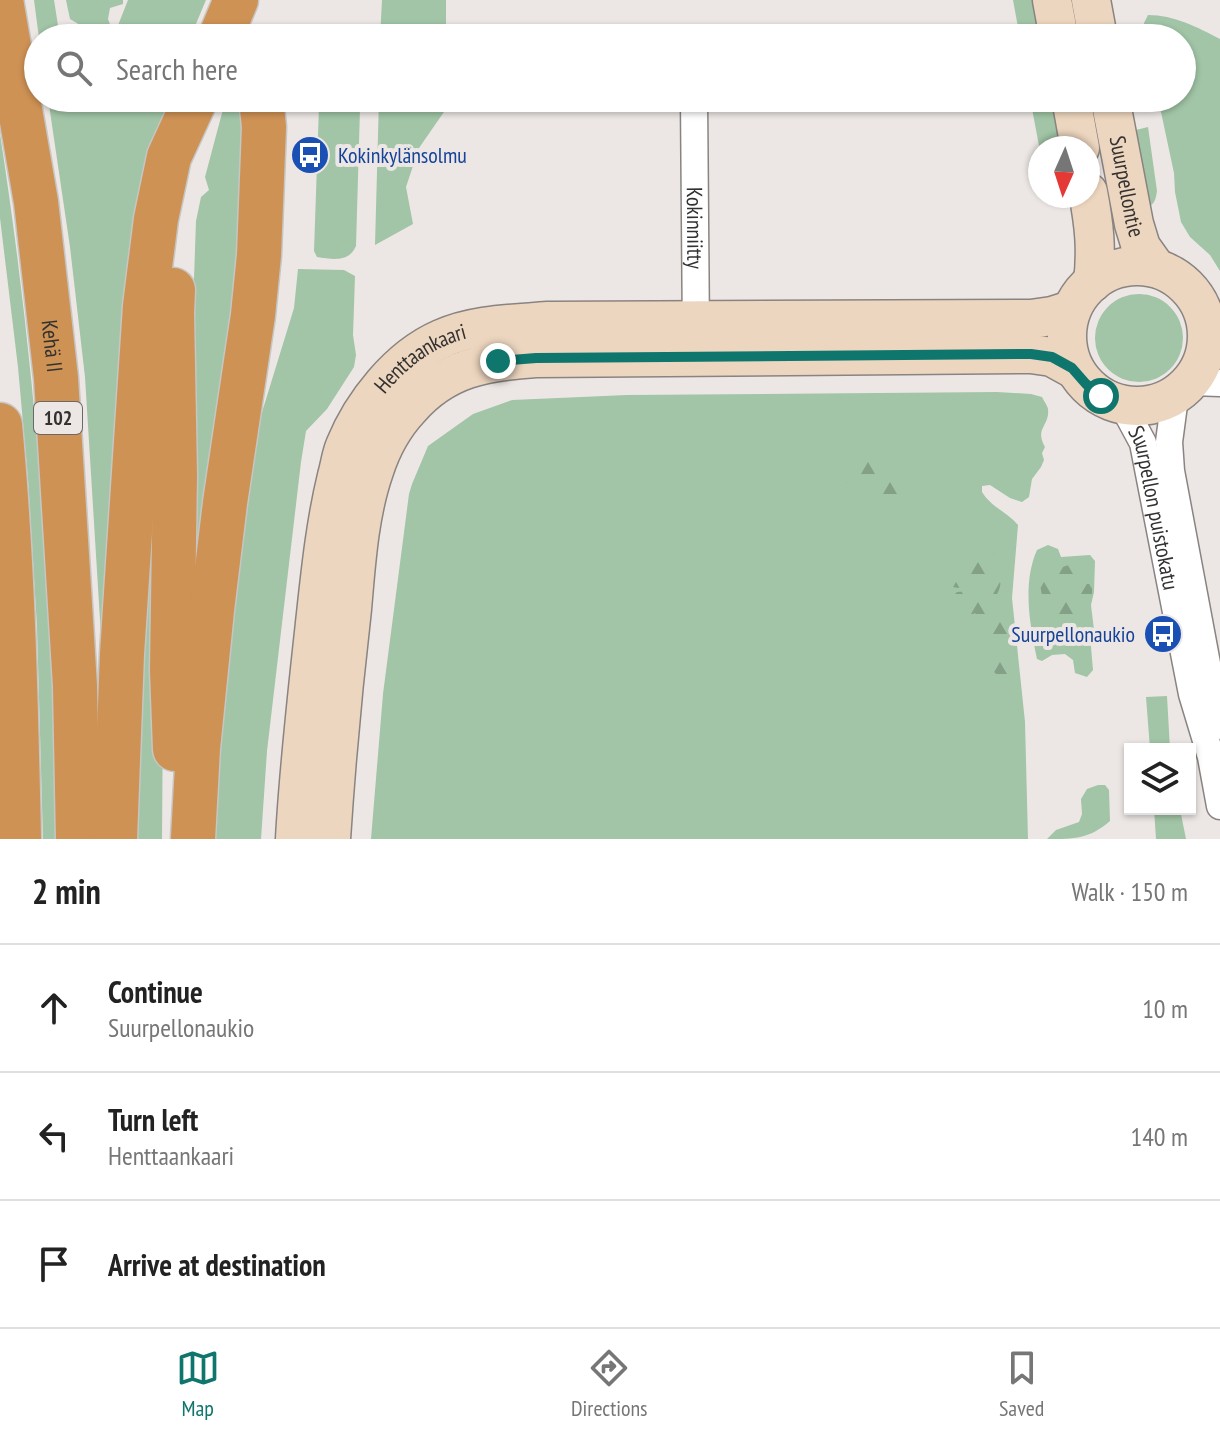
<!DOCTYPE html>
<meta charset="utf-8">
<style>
:root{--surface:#fff;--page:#f6f6f6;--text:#222;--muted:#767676;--line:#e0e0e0;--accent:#0f766e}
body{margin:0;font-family:"PT Sans Narrow",sans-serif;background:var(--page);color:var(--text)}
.controls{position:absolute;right:24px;bottom:24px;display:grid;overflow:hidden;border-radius:0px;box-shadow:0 2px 6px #0004}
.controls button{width:72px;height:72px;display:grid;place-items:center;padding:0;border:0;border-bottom:2px solid var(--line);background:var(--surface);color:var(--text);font:40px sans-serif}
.compass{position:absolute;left:1028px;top:136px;width:72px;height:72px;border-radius:50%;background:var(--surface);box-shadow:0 2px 6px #0004;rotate:183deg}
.stop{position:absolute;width:24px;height:24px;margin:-18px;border:6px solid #0f766e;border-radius:50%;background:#fff}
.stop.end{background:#0f766e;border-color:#fff;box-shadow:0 2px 8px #0008}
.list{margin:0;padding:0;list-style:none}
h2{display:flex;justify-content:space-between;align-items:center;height:104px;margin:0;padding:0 32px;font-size:34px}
h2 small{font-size:26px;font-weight:400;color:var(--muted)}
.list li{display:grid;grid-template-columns:52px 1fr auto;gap:24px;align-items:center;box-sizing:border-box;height:128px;padding:0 32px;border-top:2px solid var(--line)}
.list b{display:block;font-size:30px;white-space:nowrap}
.list p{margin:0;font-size:26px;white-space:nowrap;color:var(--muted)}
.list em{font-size:26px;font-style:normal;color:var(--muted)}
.icon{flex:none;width:44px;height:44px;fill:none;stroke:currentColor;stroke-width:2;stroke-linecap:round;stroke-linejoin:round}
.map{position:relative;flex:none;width:1220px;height:839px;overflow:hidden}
.search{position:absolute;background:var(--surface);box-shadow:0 2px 6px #0004;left:24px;right:24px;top:24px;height:88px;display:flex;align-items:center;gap:20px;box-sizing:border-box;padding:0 28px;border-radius:44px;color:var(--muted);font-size:30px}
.sheet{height:488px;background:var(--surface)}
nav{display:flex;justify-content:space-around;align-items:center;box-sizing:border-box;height:112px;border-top:2px solid var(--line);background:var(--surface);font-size:22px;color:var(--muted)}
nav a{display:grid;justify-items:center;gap:4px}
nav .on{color:var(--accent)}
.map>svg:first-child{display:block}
.grass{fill:#a1c5a6}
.forest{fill:url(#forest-firs)}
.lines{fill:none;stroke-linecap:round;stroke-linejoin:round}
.minor-casing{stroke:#898481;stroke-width:29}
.secondary-casing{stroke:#898481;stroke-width:41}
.trunk-casing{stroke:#c6c6c5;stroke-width:47}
.minor{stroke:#fff;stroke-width:26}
.secondary{stroke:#edd6bf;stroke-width:38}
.trunk{stroke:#ce9254;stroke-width:44}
.route{stroke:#0f766e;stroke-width:10}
.labels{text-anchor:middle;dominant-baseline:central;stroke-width:8;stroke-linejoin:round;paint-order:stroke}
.shield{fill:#ece7e4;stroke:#6b6867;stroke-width:2}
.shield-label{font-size:20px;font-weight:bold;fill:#343231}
.transit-label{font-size:22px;fill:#164399;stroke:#ece7e4;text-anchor:start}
.street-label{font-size:22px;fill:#343231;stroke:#ece7e4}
</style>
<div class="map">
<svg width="1220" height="839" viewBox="0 0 1220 839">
<defs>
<pattern id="forest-firs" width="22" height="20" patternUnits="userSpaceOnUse" patternTransform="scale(2)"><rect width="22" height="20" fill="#a1c5a6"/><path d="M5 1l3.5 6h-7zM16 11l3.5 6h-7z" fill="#84a188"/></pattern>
</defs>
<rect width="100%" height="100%" fill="#ece7e4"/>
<!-- grass -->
<path class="grass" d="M34 0H54L60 38H39Z
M66 0H123V4L110 8 108 19 112 30 105 38H78L75 35 80 25 70 19Z
M128 0H206L190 38H113Z
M382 0H446V38H380Z
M1013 0H1035L1042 38H1020Z
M1148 15C1174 15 1197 27 1220 39V271L1210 255 1190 237 1181 222 1175 192 1174 173 1158 98H1182V38H1146L1144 23Z
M48 98H70L87 102 89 98H171L155 146 102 652 85 377 70 247Z
M226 98H243L241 243 194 626 192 337 196 221 201 197 209 190 205 177Z
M379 98H446V109L419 148 406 187 413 224 375 245Z
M1030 98H1053L1063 148H1040V151Z
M324 103 355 106 360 109 356 246C349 263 332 259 317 257L314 251 319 106Z
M1148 127 1157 191C1156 198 1155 204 1148 207L1141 181 1136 130Z
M0 134C28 315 45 498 52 682 55 734 54 787 55 839H43L37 627 28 479 18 367 0 218Z
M298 269 344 270 355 276 353 335 356 355 354 367 327 409 306 431 301 462 267 751 261 839H214L224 669 255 435 294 308Z
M1095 338a44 44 0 1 1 88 0a44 44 0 1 1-88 0Z
M997 392 1031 394 1042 397C1043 399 1048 407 1048 409 1050 426 1034 428 1045 447L1042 453 1044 460 1041 467 1032 479 1029 497 1022 502 1010 498 990 485 982 486V492C991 507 1007 512 1018 525L1012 598 1025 722 1028 839H371L383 694 409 494 412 484 428 446 473 414 512 400 627 395Z
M154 467 163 706 162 839H134Z
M1048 545 1058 549 1061 557 1090 555 1095 561 1094 592 1091 605 1094 630 1091 647 1093 670 1087 677 1075 673 1073 660 1065 654 1052 655 1042 661 1037 659C1030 625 1022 584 1037 550Z
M1167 696 1170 749H1150L1146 697Z
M1098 785H1105L1109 790 1110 821C1089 839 1075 839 1047 839L1056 830 1079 822 1082 814 1081 799 1087 789Z
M1154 809H1180L1186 839H1156Z"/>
<!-- forest -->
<path class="forest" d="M862 450 877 452 878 462 885 470 895 472V483L903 486 911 477 922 478 923 489 910 495 903 506 891 509 879 502 873 493 849 485 835 472 836 462Z
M987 551 997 555 998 560 995 568C997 574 1002 580 1000 586 999 592 996 594 996 600L1006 610 1016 657V664L1009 676 1001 678 994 672V665L1005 647 1000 642 988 640 985 634 988 626 1000 622V617H996L990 621H982L975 613 972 615 960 612 952 604V597L957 592 971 591 964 587 958 588 953 587C950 577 951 572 959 566L976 565V556L980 552Z
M1077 562 1086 564 1085 571 1077 581 1081 584H1092V594L1090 596 1081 595 1075 591 1073 594 1079 612 1077 619C1064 626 1057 624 1046 616L1040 585C1054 563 1057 571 1077 562Z"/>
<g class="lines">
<defs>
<g id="minor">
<path id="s1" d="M694 98 696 337"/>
<path d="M1206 325 1220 344"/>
<path d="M1192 382 1220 383"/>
<path d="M1175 397 1169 442 1171 471 1211 685V729"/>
<path id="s2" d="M1122 404 1143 443 1192 694 1211 757 1220 806"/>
</g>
<g id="secondary">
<path d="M1052 0 1059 38"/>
<path d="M1091 0 1098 38"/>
<path d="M1071 98 1080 148"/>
<path id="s3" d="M1110 98 1134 224 1141 247 1156 268"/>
<path d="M1088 192C1094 224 1097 249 1093 282"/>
<circle cx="1137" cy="336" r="70"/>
<path id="s4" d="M295 839C299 764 308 689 316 614 321 568 326 521 337 476 340 466 341 455 345 446 362 404 398 358 441 339 474 324 512 324 548 321L1031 319 1052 316 1071 310"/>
<path d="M331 839C336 762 343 686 352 609 356 563 359 514 374 471 381 449 394 425 410 408 445 368 486 361 536 358L1031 354 1052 357 1072 368"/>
</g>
<g id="trunk">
<path id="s5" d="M1 0 36 202 56 378 75 686 78 839"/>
<path d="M220 38 236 0"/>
<path d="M173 290 172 313 175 475 172 670 175 749"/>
<path d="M0 425C13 563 16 701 19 839"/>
<path d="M115 839 122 654 145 306 156 219 169 157 196 98"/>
<path d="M193 839 198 748 212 610 225 503 253 315 259 255 264 127 261 98"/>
</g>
</defs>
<!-- minor casing -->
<use href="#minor" class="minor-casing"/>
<!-- secondary casing -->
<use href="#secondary" class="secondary-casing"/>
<!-- trunk casing -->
<use href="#trunk" class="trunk-casing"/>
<!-- minor -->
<use href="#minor" class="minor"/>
<!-- secondary -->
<use href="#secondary" class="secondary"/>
<!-- trunk -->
<use href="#trunk" class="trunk"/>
</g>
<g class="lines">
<!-- route -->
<path class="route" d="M498 361 536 358 1031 354 1052 357 1072 368 1086 384 1101 396"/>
</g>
<!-- icons -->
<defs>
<symbol id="bus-disc" viewBox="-11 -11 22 22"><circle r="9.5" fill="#1a4fb4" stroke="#ece7e4"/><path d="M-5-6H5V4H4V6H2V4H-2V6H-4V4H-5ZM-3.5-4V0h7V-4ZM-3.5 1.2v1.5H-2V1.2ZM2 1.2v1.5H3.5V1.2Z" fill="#fff"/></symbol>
</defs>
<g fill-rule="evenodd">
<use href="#bus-disc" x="288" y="133" width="44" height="44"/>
<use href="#bus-disc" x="1141" y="612" width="44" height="44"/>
</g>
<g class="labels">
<!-- shield labels -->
<rect class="shield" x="34" y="402" width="48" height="32" rx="6"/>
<g class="shield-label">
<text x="58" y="418">102</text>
</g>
<!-- transit labels -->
<g class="transit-label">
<text x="338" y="155">Kokinkylänsolmu</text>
<text x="1135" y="634" text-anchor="end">Suurpellonaukio</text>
</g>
<!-- street labels -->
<g class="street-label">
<text stroke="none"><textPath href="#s3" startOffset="90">Suurpellontie</textPath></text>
<text stroke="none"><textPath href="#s1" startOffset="130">Kokinniitty</textPath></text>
<text stroke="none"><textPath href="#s5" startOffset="350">Kehä II</textPath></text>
<text stroke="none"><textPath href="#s4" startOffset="516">Henttaankaari</textPath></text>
<text stroke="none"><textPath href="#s2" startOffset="110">Suurpellon puistokatu</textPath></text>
</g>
</g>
</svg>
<div class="controls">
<button><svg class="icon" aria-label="layers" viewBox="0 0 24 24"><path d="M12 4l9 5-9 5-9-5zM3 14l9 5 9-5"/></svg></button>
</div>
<svg class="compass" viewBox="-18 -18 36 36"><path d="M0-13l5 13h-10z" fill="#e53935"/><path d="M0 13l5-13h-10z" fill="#767676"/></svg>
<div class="stop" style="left:1101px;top:396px"></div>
<div class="stop end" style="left:498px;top:361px"></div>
<div class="search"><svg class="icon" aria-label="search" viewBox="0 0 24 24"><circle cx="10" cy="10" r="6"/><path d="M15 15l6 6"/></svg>Search here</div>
</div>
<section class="sheet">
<h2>2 min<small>Walk · 150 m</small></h2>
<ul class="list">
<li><svg class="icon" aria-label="ahead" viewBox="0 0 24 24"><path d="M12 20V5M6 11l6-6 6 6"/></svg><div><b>Continue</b><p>Suurpellonaukio</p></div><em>10 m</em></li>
<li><svg class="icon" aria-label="left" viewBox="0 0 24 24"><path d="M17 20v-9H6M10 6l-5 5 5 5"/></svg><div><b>Turn left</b><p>Henttaankaari</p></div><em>140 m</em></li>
<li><svg class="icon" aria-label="arrive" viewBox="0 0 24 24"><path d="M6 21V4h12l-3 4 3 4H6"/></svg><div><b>Arrive at destination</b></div></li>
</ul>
</section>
<nav>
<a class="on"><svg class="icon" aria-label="map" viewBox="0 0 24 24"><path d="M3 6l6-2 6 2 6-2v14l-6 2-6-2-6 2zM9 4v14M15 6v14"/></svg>Map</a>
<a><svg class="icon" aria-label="directions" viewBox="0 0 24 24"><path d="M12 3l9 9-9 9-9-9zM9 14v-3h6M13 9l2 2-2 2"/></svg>Directions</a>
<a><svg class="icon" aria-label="saved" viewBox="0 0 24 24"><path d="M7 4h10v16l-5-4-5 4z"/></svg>Saved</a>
</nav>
